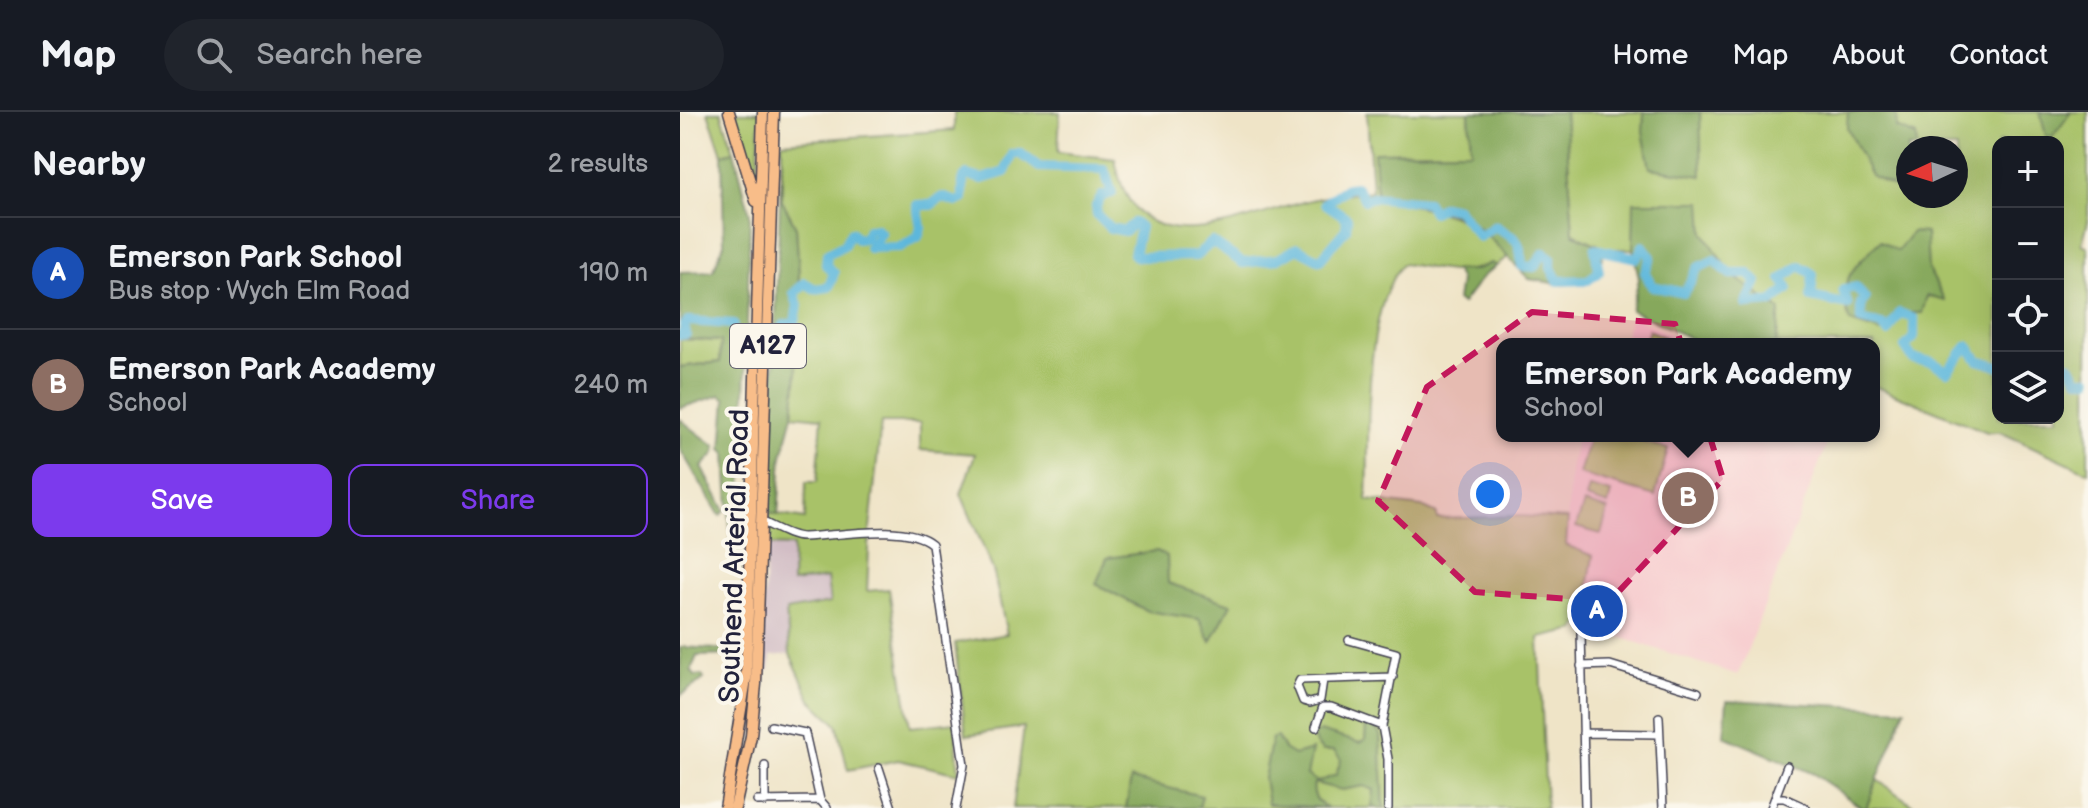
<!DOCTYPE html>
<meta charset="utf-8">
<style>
:root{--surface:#171b24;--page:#20242c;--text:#f1f3f6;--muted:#9ea1a6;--line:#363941;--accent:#7c3aed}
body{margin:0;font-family:"Balsamiq Sans",sans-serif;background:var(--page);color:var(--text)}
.controls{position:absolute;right:24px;top:24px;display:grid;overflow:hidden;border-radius:16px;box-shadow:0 8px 32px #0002}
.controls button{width:72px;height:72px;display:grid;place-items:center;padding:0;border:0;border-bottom:2px solid var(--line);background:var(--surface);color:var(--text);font:40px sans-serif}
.compass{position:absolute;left:1216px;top:24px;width:72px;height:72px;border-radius:50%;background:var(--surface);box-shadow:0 8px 32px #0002;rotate:266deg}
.you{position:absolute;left:810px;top:382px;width:28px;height:28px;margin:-20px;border:6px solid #fff;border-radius:50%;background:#1a73e8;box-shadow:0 0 0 12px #1a73e833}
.badge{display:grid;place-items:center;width:52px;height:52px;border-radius:50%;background:var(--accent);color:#fff;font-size:26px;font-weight:700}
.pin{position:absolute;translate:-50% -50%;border:4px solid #fff;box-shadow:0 2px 8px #0006}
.popup{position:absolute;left:816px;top:226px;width:384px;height:104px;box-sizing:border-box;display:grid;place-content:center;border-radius:16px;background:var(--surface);filter:drop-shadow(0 2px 6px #0005);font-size:26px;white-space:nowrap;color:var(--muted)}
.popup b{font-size:30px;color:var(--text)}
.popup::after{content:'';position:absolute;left:50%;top:100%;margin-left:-16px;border:16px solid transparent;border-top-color:var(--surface)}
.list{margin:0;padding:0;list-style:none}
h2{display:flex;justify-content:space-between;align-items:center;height:104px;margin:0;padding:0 32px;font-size:34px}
h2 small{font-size:26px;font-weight:400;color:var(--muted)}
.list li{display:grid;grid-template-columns:52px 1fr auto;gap:24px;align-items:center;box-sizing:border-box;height:112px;padding:0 32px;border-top:2px solid var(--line)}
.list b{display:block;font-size:30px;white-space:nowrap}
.list p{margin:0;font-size:26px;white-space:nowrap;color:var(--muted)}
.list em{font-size:26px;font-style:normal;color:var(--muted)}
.actions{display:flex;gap:16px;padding:24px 32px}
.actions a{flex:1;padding:18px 0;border:2px solid var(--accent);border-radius:16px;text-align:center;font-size:28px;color:var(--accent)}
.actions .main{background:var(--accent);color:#fff}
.icon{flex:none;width:44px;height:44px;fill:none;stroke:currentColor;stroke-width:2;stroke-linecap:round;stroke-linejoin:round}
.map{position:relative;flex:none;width:1408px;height:696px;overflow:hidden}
header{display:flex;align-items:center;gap:48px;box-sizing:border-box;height:112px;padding:0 40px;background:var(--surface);border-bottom:2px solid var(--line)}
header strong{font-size:38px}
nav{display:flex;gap:44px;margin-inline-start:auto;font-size:28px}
.search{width:560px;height:72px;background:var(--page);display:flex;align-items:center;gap:20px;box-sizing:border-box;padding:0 28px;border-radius:44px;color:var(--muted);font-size:30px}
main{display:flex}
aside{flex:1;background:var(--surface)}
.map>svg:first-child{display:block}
.built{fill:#f7cfd0}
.industrial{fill:#d2bdc5}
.green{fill:#a8c268;stroke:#657252;stroke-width:2;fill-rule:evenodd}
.forest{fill:#86a85c;stroke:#54654c;stroke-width:2}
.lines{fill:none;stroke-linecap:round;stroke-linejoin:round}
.river{stroke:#5db7db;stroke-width:10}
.minor-casing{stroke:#413f50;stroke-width:10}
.highway-casing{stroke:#413f50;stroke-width:13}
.minor{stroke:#fff;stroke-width:7}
.highway{stroke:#f8bd89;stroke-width:10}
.marked{fill:#c2185b;fill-opacity:0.2;stroke:#c2185b;stroke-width:6;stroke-dasharray:16 10;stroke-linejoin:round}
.labels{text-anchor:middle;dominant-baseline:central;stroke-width:8;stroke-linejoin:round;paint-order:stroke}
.shield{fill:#fbf7ec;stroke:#636270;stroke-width:2}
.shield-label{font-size:26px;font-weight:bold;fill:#22223b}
.street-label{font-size:28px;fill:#22223b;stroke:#fbf7ec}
</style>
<header>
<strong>Map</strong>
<div class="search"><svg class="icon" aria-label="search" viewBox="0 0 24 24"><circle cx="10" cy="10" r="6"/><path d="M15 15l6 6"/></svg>Search here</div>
<nav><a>Home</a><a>Map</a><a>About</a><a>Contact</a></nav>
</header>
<main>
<aside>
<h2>Nearby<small>2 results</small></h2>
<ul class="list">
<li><span class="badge" style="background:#1a4fb4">A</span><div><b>Emerson Park School</b><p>Bus stop · Wych Elm Road</p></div><em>190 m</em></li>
<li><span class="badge" style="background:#8d6e63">B</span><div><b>Emerson Park Academy</b><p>School</p></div><em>240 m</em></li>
</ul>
<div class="actions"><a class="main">Save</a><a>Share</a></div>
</aside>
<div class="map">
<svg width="1408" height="696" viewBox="0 0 1408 696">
<rect width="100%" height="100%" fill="#fbf7ec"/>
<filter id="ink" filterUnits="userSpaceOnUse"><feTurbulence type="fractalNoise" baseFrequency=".0125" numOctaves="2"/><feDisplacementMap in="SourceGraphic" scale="16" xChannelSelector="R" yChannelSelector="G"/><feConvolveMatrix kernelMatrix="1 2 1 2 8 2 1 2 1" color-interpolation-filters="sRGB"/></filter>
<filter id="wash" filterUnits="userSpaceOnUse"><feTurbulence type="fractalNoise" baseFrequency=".006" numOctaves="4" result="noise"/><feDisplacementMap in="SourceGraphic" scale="32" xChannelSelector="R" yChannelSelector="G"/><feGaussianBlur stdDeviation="1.8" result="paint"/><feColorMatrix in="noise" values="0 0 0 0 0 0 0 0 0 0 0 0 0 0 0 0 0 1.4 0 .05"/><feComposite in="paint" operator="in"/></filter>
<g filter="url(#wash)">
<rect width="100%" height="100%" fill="#efe4c7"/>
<!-- built -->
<path class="built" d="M951 204 1010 232H943Z
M897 324H1150L1058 563 914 517 904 502 913 444 886 433 890 358Z"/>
<!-- industrial -->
<path class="industrial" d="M87 433 113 434 147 465 151 491 106 500 110 542 91 544 90 558 80 560Z"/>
<!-- green -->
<path class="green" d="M28 0H41L54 39 42 42Z
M52 0H80L77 78Z
M274 0H380L378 40 435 47C454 162 559 105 631 88 651 83 672 82 692 79L687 0H789L791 39 695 40 697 86C746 96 797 101 829 144L816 154 811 151C779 167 756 155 722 152 681 204 690 323 687 388L742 395 757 402V407L841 404 888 407 886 433 913 444 904 502 896 518 859 526 866 696H333L344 615 286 623 275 531 327 522 313 458 281 382 295 342 240 338V311H201L190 416 187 479 209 477 230 615 275 610 279 662 218 648 168 658 157 613 131 588 110 542 106 499 150 491 147 466 112 471 113 434 87 433 89 401 125 407 126 370H137L142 306 113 303 117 260 112 229 119 164 116 115 102 89V30L274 18Z
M885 0H1408V109L1402 132 1408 135V360L1320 320H1307L1194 274V232H1096L1100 198 1052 163 1024 121 955 90 953 137H926L893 121ZM1318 30H1378V306H1318ZM1228 36H1276V84H1228Z
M969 218 998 232H963Z
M0 227 41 229 40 250 0 255Z
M910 324H943L988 337 975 384 899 362Z
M909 375 931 381 928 393 906 386Z
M904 391 928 398 921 422 896 415Z
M1197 668 1236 695 1235 696H1186Z"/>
<!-- forest -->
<path class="forest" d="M789 0H885L893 121 926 137 917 158 902 169 884 173 849 167 801 117 769 100 697 86 694 40 791 39Z
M964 0H1020L1022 64 970 56 963 20Z
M1168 0H1211L1217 5 1216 16 1236 24 1237 36H1228V82L1191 64 1167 16Z
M1360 0H1391L1373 25 1366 24Z
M102 30V89L116 115 119 164 112 229 117 259 113 303 102 344 98 403 89 401Z
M54 39 70 102 60 467 51 436 46 341 42 337 46 287 40 283 0 296V255L40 250 41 229 0 227V160L33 159 44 132 42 42Z
M954 90H1022L1024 121 1052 163 1100 198 1096 232H1022L951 198 959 167 953 137Z
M1232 120 1246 121 1248 156 1265 189 1247 184 1242 201H1226L1200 220 1170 210C1155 170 1173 156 1200 129L1218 139Z
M811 151 816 154 803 164 782 192 777 188 780 169 775 158H796Z
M0 307C5 311 31 332 36 334L35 341 22 355 45 399 40 404 0 337Z
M477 439 487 444 488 471 551 492 531 530 519 507 467 499 416 472 427 446Z
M0 535 54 538V543L17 544 11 558 15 564 22 563 24 567 1 583Z
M1047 588 1225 597 1186 696H1182L1134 662 1044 624Z
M686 614H693L700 622 704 696H692L694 678 684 674 662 678 634 671C632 682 637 691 648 696L588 692 584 666 592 626 597 625 604 637 614 643 632 638 627 663 638 670 656 663 661 648 654 639H643L636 632 633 623 640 619 680 631 685 628Z
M451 667 522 684 519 696H446Z"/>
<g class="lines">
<!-- river -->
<path class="river" d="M104 213 115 210 118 193 114 181 125 171 135 177 149 175 154 161 146 153 147 142 164 133 171 120 177 127 185 126 188 118 197 117 201 121 189 136 220 135 238 125 241 115 237 93H251L262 85 276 90 283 87V67L287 63 302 67 325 60 333 42H341L359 55 424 57 432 81 422 84 416 94 417 103 430 116 445 119 454 111 460 115 454 142 457 145 516 144 532 130 563 151 598 147 617 136 640 148 666 117 667 106 645 91 667 76 676 75 685 88 692 85 747 90 753 100 763 94 777 97 799 125 815 114C837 129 840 124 842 154L854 155 864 141 871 146V156L878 169 908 168 919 160 915 137 957 146 963 134 971 145 965 161 972 174 1004 181 1018 156 1034 148 1050 162H1069L1077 170 1066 192 1092 190 1108 177 1102 167 1120 154 1133 162 1131 185 1168 193 1163 178 1176 175 1185 187 1181 191V208L1202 213 1208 220 1220 201 1234 207V225L1225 235 1233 247 1252 250 1267 259 1288 234 1298 248 1318 254
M0 223 6 222 4 213 8 209 53 212
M1378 249 1391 254 1398 267H1408"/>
</g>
</g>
<g filter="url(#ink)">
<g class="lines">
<defs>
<path id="minor" d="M83 410C94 415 112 426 124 425 157 424 226 410 252 432L284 653 276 696
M669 528 716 541 702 614
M901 554 930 553 1018 580
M643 568 640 588 630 591 623 589 617 574 620 568 713 565
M979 605 983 696
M91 614 125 621 140 688 147 696
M636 615 643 595H651L702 614 708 647V696
M903 621 979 622
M199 656 212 696
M1095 686H1104L1126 696
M77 689 140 688
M85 690V654
M905 696 901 520 921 504
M1091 696 1107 654"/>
<path id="highway" d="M49 0 76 89
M45 696 66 567 83 0
M55 696 71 624 76 572 94 0"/>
</defs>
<!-- minor casing -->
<use href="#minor" class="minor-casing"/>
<!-- highway casing -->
<use href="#highway" class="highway-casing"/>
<!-- minor -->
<use href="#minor" class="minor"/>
<!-- highway -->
<use href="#highway" class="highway"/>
</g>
</g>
<!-- marked area -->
<path class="marked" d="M852 200 995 212 1043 367 929 490 795 480 698 389 747 275Z"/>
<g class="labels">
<!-- shield labels -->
<rect class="shield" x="50" y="212" width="76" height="44" rx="6"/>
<g class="shield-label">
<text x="88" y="234">A127</text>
</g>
<!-- street labels -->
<g class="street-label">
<text transform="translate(55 444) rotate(-88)">Southend Arterial Road</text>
</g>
</g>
</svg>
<div class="controls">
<button>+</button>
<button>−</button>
<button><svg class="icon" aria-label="locate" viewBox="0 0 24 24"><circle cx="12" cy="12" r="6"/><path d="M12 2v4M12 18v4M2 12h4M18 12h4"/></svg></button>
<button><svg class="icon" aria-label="layers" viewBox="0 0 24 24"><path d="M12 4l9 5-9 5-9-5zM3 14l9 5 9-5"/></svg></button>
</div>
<svg class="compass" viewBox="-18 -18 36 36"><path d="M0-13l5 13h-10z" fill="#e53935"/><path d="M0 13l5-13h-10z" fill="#9ea1a6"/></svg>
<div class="you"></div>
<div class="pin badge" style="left:917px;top:499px;background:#1a4fb4">A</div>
<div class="pin badge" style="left:1008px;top:386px;background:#8d6e63">B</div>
<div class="popup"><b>Emerson Park Academy</b>School</div>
</div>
</main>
